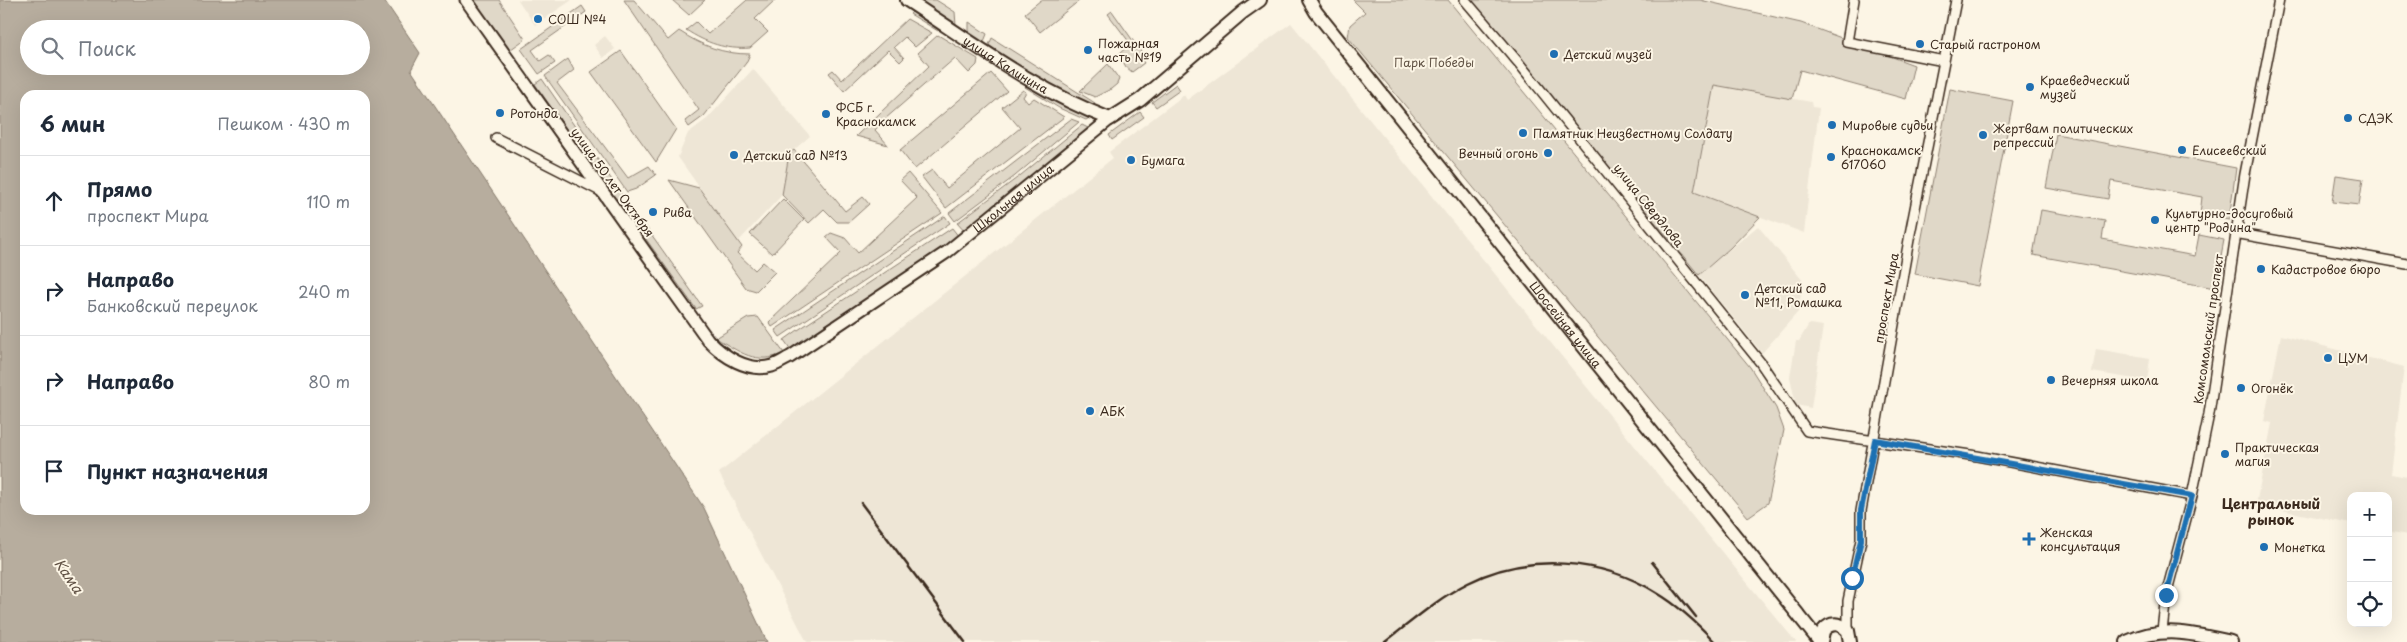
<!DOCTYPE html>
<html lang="ru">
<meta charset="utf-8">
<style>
:root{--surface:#fff;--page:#f6f6f7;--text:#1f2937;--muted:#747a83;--line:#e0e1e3}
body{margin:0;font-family:"Playpen Sans",sans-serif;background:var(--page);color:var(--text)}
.controls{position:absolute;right:15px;bottom:15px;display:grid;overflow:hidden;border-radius:10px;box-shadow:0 5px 20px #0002}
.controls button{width:45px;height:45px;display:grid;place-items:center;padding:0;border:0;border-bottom:1px solid var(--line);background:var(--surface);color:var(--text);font:25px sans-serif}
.stop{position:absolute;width:15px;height:15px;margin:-11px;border:4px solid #1f6fb2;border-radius:50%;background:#fff}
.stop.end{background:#1f6fb2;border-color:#fff;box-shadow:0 1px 5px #0008}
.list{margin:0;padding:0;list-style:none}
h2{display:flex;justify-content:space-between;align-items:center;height:65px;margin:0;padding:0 20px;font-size:21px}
h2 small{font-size:16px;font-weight:400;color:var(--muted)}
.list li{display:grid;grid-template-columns:32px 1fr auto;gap:15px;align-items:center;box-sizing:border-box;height:90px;padding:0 20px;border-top:1px solid var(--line)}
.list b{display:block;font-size:19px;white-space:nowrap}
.list p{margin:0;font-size:16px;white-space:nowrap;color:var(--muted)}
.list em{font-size:16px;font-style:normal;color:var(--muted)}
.icon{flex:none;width:28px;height:28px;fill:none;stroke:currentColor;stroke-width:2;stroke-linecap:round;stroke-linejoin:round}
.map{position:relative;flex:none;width:2407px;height:642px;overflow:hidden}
.search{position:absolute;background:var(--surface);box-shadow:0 5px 20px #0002;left:20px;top:20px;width:350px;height:55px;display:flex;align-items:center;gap:12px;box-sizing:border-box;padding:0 18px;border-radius:28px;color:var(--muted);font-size:19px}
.panel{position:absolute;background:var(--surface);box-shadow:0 5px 20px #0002;left:20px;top:90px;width:350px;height:425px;border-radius:15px}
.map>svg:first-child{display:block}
.built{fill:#eee6d6}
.green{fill:#e0d8c8;stroke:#8e8173}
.water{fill:#b7ad9e;stroke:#85796b;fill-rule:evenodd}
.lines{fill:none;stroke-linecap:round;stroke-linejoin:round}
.minor-casing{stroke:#3b2a1e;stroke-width:12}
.tertiary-casing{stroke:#3b2a1e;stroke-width:15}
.secondary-casing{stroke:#3b2a1e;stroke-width:16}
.minor{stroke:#fcf5e5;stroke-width:9}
.tertiary{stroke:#fcf5e5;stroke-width:11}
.secondary{stroke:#fcf5e5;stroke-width:12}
.rail{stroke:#3b2a1e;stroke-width:2.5}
.route{stroke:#1f6fb2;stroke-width:6}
.poi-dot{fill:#1f6fb2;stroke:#fcf5e5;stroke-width:2}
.labels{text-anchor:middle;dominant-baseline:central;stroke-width:4;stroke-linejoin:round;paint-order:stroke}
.poi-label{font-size:12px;fill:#3b2a1e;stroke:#fcf5e5;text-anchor:start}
.park-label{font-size:12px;fill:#645648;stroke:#fcf5e5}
.street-label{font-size:12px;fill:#3b2a1e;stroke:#fcf5e5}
.neighbourhood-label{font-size:14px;font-weight:bold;fill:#3b2a1e;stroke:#fcf5e5}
.water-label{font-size:14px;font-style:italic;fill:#605144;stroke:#fcf5e5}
</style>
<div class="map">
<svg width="2407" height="642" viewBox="0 0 2407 642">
<rect width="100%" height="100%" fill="#fcf5e5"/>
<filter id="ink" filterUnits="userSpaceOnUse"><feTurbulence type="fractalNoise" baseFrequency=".02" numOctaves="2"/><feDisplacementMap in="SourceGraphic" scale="10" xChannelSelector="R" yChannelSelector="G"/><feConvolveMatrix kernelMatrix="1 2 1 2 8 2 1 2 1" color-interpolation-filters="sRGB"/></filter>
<g filter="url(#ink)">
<!-- built -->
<path class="built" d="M518 0H572L535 25Z
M1291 23 1655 471 1796 642H807L719 473 1113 158 1109 152 1184 95 1187 100Z
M605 36 615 49 603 58 594 45Z
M753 69 810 136 789 154 782 195 738 242 678 157 688 133 707 119Z
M1714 84 1811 102 1812 107 1819 108 1804 233 1694 192Z
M1758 226 1803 281 1798 312 1762 353 1699 275Z
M1809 324 1823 326 1811 408 1796 405 1790 377 1796 341H1799Z
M2281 335 2404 367 2391 474 2407 477V535L2388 531V496H2351V524L2256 505 2272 423 2264 421Z
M2096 349 2150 358 2147 381 2092 372Z"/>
<!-- green -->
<path class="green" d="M471 0H499L525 39 507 52Z
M624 0H634L668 40 679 31C702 46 723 54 750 54L746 63 704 116 689 127 685 121 699 110Z
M672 0H705L689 15Z
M747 0H775L755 19 768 32 750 48C726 50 706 43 686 30L696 22 708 34Z
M918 0H936L955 12 956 25Z
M1041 0H1080L1040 32 1025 13Z
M1353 0H1448L1750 367 1776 408 1784 430 1768 503 1748 517 1348 37 1350 25 1365 12Z
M1471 0H1700L1801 23 1914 65 1906 99 1800 70 1792 99 1714 85 1694 192 1760 217 1730 248 1699 275Z
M582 6 586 12 532 50 540 61 549 55 555 63 539 74 521 49Z
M916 8 943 26 938 31 910 14Z
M1112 11 1141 52 1139 55 1144 63 1132 72 1126 67 1119 54 1130 44 1136 51 1108 14Z
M907 19 932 33 915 47 905 37 894 47 904 58 900 62 888 50 844 91 829 73 833 70 842 80Z
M969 22 987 34 983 44 969 34Z
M938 35 978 59 977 65 969 73 955 58 885 119 875 130 888 145 856 136 929 66 918 53Z
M992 38 1095 103 1094 106 1038 81 988 47Z
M621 51 676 129 656 162 591 72Z
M568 59 574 70 557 83 628 178 649 166 656 175 636 189 627 192 545 76Z
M1108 64 1119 79 1117 84 1111 89 1095 97 1080 91Z
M991 73 1007 91 915 169 900 150Z
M542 79 623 196 616 200 535 84Z
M1029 83 1094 115 1086 120 1059 108 1025 87Z
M1176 84 1180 90 1156 107 1152 102Z
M1950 89 2013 101 1978 286 1915 274Z
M1023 90 1026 92 1023 97 1028 103 1034 98 1064 117 946 208 922 177 932 170 947 188 1020 128 1002 107Z
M1140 112 1144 117 1112 140 1109 135Z
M1071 119 1079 122 1015 176 955 221 949 213Z
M1082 125 1092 130 966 233 957 223 1021 175Z
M2056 134 2236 168 2229 220 2200 215 2202 197 2111 181 2108 199 2046 188Z
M794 150 845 211 863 197 869 204 849 222H837L824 209 809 223 782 195 789 154Z
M908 173 942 213 772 327 769 322 841 253 826 237 831 233 845 238 858 253 917 198 900 180Z
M2336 175 2363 179 2359 205 2332 202Z
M669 180 699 188 742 247 737 253 755 270 763 262 775 272 756 291 746 288Z
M783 199 804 220 772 254 750 234Z
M2041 210 2105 221 2102 239 2195 256 2199 235 2224 240 2215 288 2033 255Z
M945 216 950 223 780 337 775 330Z
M644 224 702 306 696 309 638 228Z
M952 228 959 237 897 281 791 350 784 340 798 330Z
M758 317 784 353C756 366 740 352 716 338L748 318Z"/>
<!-- water -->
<path class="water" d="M0 0H384L420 53 411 70 704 508 767 642H0ZM29 29H361V66H29ZM25 95H365V510H25Z"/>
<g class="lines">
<defs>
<path id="minor" d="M1465 0 1518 62 1760 362 1807 431 1977 456 2192 496
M1854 0 1847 42 1944 61
M496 138 602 192
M2235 233 2407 264
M1848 631V601L1861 540V511L1910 234 1956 0
M2162 631 2166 595 2192 496 2209 414 2245 174 2279 0"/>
<g id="tertiary">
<path id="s1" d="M466 0 708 340C723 356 748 373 772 366 778 364 784 360 790 357L947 252 1110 119"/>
</g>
<g id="secondary">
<path id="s2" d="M907 0C973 43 1036 91 1110 119L1140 100 1243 12 1260 0"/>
<path id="s3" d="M1309 0 1316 12 1820 642"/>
<path d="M1821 642 1823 631C1830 622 1840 622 1848 631L1850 642"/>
<path d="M2127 642C2162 625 2195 634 2231 642"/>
</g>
</defs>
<!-- minor casing -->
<use href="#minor" class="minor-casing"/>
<!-- tertiary casing -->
<use href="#tertiary" class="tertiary-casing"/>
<!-- secondary casing -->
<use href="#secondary" class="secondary-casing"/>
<!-- minor -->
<use href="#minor" class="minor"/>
<!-- tertiary -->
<use href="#tertiary" class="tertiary"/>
<!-- secondary -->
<use href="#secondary" class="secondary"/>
<!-- rail -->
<path class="rail" d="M861 503 965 642
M1652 562 1696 617
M1385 642C1411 622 1438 598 1468 583 1526 553 1602 558 1657 593 1679 606 1698 624 1715 642"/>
</g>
</g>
<g class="lines" filter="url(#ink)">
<!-- route -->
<path class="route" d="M1852 578 1861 540V510L1875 440 2192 496 2166 595"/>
</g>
<!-- markers -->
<g class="poi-dot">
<circle cx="538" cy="19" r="5"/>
<circle cx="1920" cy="44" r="5"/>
<circle cx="1088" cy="50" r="5"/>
<circle cx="1554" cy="54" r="5"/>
<circle cx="2030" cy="87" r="5"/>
<circle cx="500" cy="113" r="5"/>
<circle cx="826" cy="114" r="5"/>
<circle cx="2348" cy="118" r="5"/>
<circle cx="1832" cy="125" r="5"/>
<circle cx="1523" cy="133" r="5"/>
<circle cx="1983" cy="135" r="5"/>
<circle cx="2182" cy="150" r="5"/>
<circle cx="1548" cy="153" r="5"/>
<circle cx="734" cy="155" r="5"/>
<circle cx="1831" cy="157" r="5"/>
<circle cx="1131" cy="160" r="5"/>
<circle cx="653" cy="212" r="5"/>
<circle cx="2155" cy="220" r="5"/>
<circle cx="2261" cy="269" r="5"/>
<circle cx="1745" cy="295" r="5"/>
<circle cx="2328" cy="358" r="5"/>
<circle cx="2051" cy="380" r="5"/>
<circle cx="2241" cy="388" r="5"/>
<circle cx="1090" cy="411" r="5"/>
<circle cx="2225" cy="454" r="5"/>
<path d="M2026.5 531.5h5v5h5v5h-5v5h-5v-5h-5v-5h5z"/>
<circle cx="2264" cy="547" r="5"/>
</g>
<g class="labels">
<!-- poi labels -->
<g class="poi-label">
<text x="548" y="19">СОШ №4</text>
<text x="1098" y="43">Пожарная<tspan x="1098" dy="14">часть №19</tspan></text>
<text x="1930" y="44">Старый гастроном</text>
<text x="1564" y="54">Детский музей</text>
<text x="2040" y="80">Краеведческий<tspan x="2040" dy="14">музей</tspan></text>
<text x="836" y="107">ФСБ г.<tspan x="836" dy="14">Краснокамск</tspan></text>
<text x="510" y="113">Ротонда</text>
<text x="2358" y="118">СДЭК</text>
<text x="1842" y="125">Мировые судьи</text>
<text x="1993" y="128">Жертвам политических<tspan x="1993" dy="14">репрессий</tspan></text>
<text x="1533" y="133">Памятник Неизвестному Солдату</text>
<text x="1841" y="150">Краснокамск<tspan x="1841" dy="14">617060</tspan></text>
<text x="2192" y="150">Елисеевский</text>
<text x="1538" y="153" text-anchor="end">Вечный огонь</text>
<text x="744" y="155">Детский сад №13</text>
<text x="1141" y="160">Бумага</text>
<text x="663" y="212">Рива</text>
<text x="2165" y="213">Культурно-досуговый<tspan x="2165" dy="14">центр "Родина"</tspan></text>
<text x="2271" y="269">Кадастровое бюро</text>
<text x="1755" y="288">Детский сад<tspan x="1755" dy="14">№11, Ромашка</tspan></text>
<text x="2338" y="358">ЦУМ</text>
<text x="2061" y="380">Вечерняя школа</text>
<text x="2251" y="388">Огонёк</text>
<text x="1100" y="411">АБК</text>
<text x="2235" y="447">Практическая<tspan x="2235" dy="14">магия</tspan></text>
<text x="2040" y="532">Женская<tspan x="2040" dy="14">консультация</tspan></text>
<text x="2274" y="547">Монетка</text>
</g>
<!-- park labels -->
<g class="park-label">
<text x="1434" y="62">Парк Победы</text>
</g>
<!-- street labels -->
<g class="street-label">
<text stroke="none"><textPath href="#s2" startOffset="118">улица Калинина</textPath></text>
<text transform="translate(613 182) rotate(54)">улица 50 лет Октября</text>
<text stroke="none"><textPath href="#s1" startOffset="784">Школьная улица</textPath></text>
<text transform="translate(1649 205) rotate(51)">улица Свердлова</text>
<text transform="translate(1886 298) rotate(-80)">проспект Мира</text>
<text stroke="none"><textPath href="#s3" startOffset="414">Шоссейная улица</textPath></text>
<text transform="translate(2208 329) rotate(-82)">Комсомольский проспект</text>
</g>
<!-- neighbourhood labels -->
<g class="neighbourhood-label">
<text x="2271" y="503">Центральный<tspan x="2271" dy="16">рынок</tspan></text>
</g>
<!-- water labels -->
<g class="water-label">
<text transform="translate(69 576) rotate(56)">Кама</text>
</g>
</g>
</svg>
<div class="controls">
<button>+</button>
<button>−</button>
<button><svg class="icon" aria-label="locate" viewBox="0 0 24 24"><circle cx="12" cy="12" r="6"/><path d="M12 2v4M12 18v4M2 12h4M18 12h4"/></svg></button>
</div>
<div class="stop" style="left:1852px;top:578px"></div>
<div class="stop end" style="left:2166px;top:595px"></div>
<div class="search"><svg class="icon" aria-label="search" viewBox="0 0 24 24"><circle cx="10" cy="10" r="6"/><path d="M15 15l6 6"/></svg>Поиск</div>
<section class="panel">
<h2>6 мин<small>Пешком · 430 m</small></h2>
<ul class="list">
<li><svg class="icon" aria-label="ahead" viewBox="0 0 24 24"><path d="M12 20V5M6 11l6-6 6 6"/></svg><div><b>Прямо</b><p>проспект Мира</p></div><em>110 m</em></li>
<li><svg class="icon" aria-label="right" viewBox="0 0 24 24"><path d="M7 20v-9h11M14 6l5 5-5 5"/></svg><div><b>Направо</b><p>Банковский переулок</p></div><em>240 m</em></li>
<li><svg class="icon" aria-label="right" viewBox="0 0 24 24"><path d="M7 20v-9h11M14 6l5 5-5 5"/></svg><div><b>Направо</b></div><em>80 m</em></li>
<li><svg class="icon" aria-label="arrive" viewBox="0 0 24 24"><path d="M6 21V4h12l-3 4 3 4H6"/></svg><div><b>Пункт назначения</b></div></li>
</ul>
</section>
</div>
